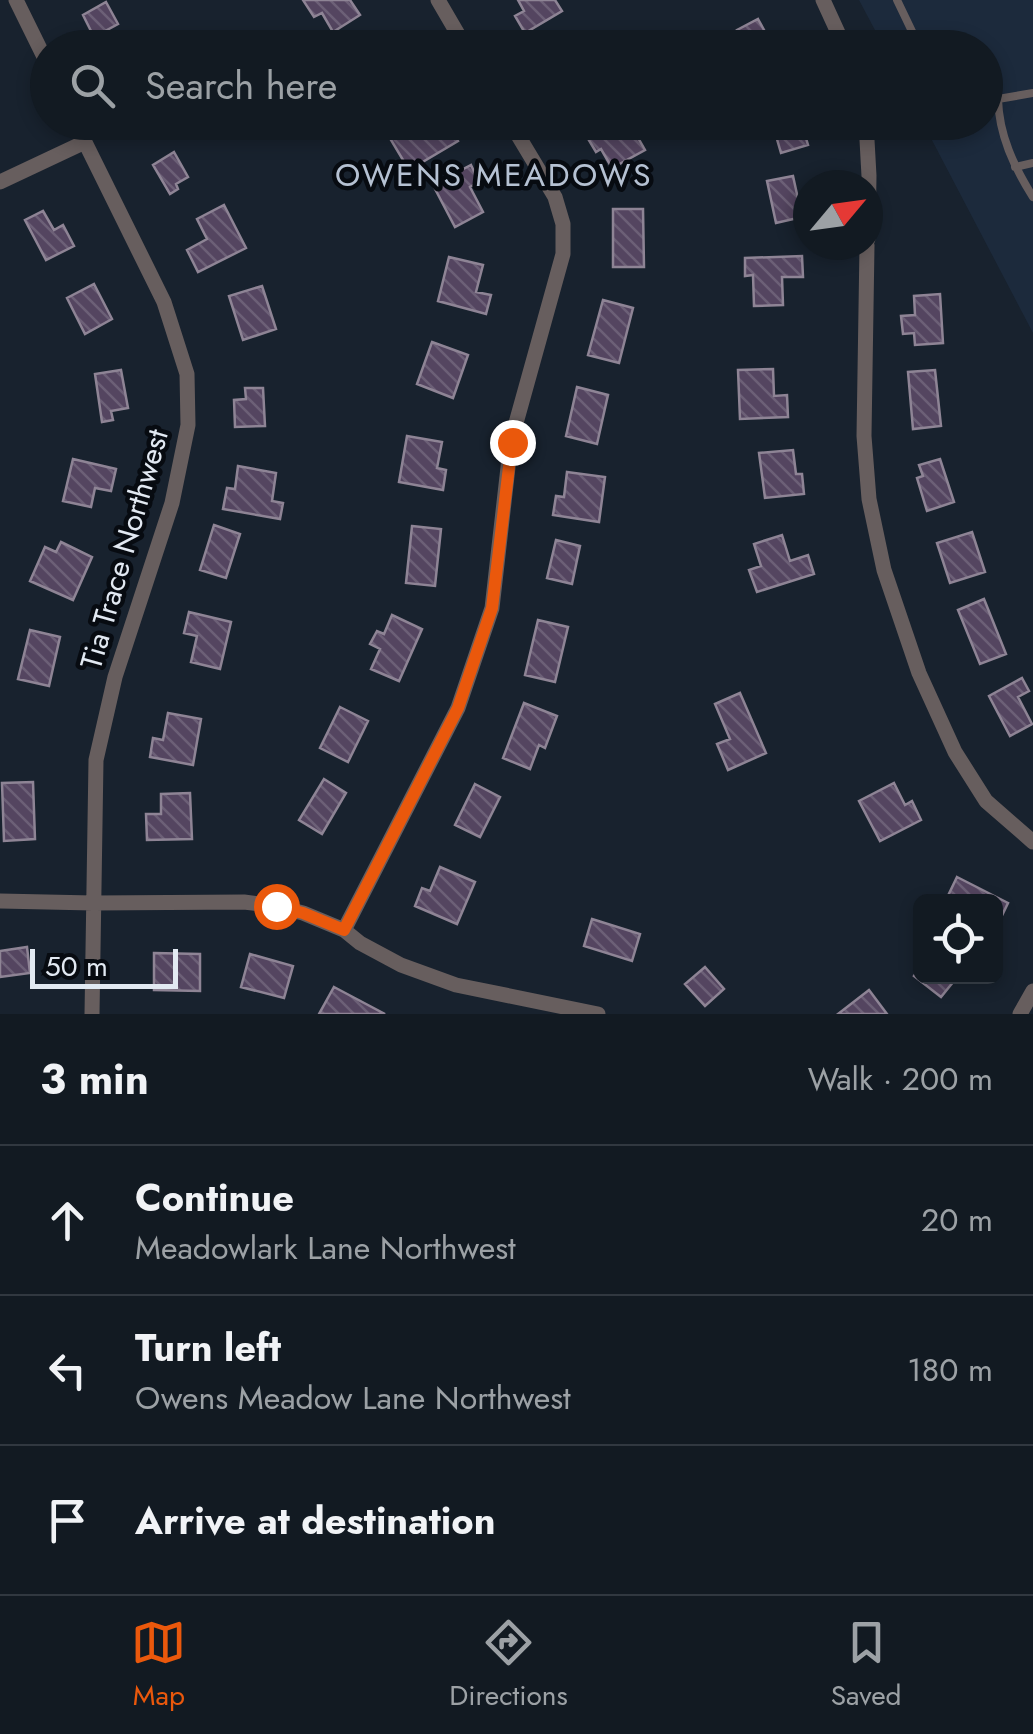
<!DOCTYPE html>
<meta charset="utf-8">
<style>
:root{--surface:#121a22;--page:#1b232a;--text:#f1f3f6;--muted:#9ca1a5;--line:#313840;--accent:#ea580c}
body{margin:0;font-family:Jost,sans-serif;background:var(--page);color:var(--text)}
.controls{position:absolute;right:30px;bottom:30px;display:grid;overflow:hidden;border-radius:15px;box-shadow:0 5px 15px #0003}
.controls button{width:90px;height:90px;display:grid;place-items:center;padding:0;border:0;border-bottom:2px solid var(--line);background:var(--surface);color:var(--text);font:50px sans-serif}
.compass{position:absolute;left:793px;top:170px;width:90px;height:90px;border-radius:50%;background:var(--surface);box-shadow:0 5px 15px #0003;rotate:61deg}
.scale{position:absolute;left:30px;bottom:25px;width:148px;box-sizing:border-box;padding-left:10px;border:5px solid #e2e9f2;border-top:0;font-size:28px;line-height:35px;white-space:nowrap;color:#e2e9f2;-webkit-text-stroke:8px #070b11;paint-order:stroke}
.stop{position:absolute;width:30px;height:30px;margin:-22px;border:8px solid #ea580c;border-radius:50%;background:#fff}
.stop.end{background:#ea580c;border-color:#fff;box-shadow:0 2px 10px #0008}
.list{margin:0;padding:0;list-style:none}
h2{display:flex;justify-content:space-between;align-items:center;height:130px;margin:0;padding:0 40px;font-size:42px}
h2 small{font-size:32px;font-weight:400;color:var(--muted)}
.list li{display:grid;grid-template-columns:65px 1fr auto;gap:30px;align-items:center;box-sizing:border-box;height:150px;padding:0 40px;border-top:2px solid var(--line)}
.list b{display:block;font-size:38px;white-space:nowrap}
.list p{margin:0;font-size:32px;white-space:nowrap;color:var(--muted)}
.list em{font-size:32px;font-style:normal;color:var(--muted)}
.icon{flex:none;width:55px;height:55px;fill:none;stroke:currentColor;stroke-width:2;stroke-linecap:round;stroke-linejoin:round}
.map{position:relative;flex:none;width:1033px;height:1014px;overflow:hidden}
.search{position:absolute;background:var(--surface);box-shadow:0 5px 15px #0003;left:30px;right:30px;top:30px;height:110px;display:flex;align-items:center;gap:25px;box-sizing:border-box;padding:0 35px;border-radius:55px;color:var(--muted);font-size:38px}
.sheet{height:580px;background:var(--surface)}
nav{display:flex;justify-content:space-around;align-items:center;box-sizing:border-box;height:140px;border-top:2px solid var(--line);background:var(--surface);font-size:28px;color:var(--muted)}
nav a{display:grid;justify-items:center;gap:5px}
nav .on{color:var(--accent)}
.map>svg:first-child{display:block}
.built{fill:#1c2a3c}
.building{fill:url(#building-back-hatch);stroke:#8e8495;stroke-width:2.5}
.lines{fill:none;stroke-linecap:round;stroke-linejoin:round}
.lane{stroke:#675e5e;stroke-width:8}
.street{stroke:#675e5e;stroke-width:15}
.route{stroke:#ea580c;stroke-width:12}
.labels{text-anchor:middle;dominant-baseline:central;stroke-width:9;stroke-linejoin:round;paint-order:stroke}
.street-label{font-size:30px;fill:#e2e9f2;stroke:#070b11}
.neighbourhood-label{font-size:32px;letter-spacing:2.5px;fill:#b5c1d2;stroke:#070b11}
</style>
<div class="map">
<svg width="1033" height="1014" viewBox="0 0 1033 1014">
<defs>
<pattern id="building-back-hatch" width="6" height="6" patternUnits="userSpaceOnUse" patternTransform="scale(2.5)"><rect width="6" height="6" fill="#544560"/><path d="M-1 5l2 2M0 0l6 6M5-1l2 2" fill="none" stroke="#6c6077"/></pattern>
</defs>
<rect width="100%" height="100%" fill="#18222e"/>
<!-- built -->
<path class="built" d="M859 0H1033V333L923 123 986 122V48L884 47Z"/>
<!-- building -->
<path class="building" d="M303 0H350L360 15 333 32 322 13 314 17Z
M518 0H555L562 11 525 33 515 16 524 11Z
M106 2 118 24 94 37 83 15Z
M758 19 774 48H746L737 30Z
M398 122H426L428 126 435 122H448L458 141 409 170 385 130Z
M600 122H629L645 150 612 168 601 149 596 152 584 132Z
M772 122H801L808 145 781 153Z
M174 152 188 177 176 184 178 189 170 194 153 165Z
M471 165 479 182 470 187 483 212 455 227 433 185Z
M793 176 802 217 776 223 767 181Z
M224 205 246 248 198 272 187 250 207 239 197 219Z
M613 209H643L644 267H613Z
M43 211 54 230 63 225 74 246 46 260 25 220Z
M802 256 803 277H782L783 305 754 306 753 275 745 276V258Z
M449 257 483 265 476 292 491 295 486 314 438 301Z
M94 284 112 319 85 334 67 298Z
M262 286 276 329 243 340 229 296Z
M940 294 943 343 915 345 914 333 903 334 901 316 915 315 914 296Z
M603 300 633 308 619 363 588 355Z
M432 342 468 355 453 398 417 384Z
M773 369 774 396 787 395 788 417 740 419 738 370Z
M121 370 128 408 111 411 113 420 102 422 95 374Z
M935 370 941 426 913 429 908 372Z
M577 387 608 395 597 444 566 436Z
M245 388H263L265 426 235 427 234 400 246 399Z
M407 436 442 442 437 468 446 470 443 490 399 482Z
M793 450 796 474H802L804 494 765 498 759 453Z
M73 459 116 469 111 491 95 488 91 507 63 501Z
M940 459 954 502 927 511 917 478 923 476 919 465Z
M238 466 276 473 272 501 283 503 280 519 223 509 227 488 235 489Z
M567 472 605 477 599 522 553 515 556 496 564 497Z
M214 525 240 534 226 578 200 570Z
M412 526 441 529 435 586 406 583Z
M972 532 985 572 950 583 937 543Z
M782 535 790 561 808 555 814 574 757 592 749 570 761 566 754 544Z
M556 540 580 546 572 584 547 578Z
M61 542 92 557 73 600 30 581 45 547 56 552Z
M984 599 1006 654 980 664 958 610Z
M189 612 231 622 220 669 191 662 197 636 184 633Z
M392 615 422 629 399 681 371 669 380 649 370 644 377 631 384 634Z
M538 620 568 627 555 682 525 675Z
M30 630 60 637 49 686 18 679Z
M1022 678 1029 691 1018 697 1032 724 1010 736 989 696Z
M740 693 766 753 728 770 717 744 730 739 715 704Z
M524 703 557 716 545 748 539 745 530 769 503 758Z
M340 707 368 721 348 762 320 748Z
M168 713 201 719 193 765 150 757 153 738 163 740Z
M324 779 346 793 322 834 299 820Z
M33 782 35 839 4 841 2 783Z
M894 783 905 805 912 801 921 820 880 841 859 801Z
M475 784 500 797 480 837 455 825Z
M190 793 192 839 147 840 146 814H161V794Z
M440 867 475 882 457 924 415 906 422 888 430 891Z
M957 877 1008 903 996 928V902H945Z
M592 919 640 934 632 961 584 946Z
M27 947 30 973 0 977V951Z
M154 953 200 954V991L154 990Z
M250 954 293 966 284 998 241 987Z
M705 967 724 989 705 1006 685 984Z
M920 967V976H958L941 997 914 976Z
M334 987 385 1014H319Z
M869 990 887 1014H838Z"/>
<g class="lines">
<!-- lane -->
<path class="lane" d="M897 0 920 48
M986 94 998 99 1033 93
M998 99C999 135 1014 167 1033 197
M1015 167 1033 163"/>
<!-- street -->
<path class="street" d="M16 0 48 65
M438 0 466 48
M823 0 845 48
M75 122 164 302 187 374 188 425 172 503 115 677 96 760 92 1014
M866 122 869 176 868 239
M0 182 85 142
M867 245 864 436 869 499 884 570 919 673 955 752 986 801 1033 842
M0 901 93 903 244 902 276 906 303 913 344 930 360 943 401 965 456 985 598 1014
M344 930 458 708 492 608 511 441 563 254V224L555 197 510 122
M1020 1014 1033 991"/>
</g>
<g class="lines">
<!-- route -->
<path class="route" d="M276 906 303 913 344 930 458 708 492 608 512 442"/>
</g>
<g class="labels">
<!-- street labels -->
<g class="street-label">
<text transform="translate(124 549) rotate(-74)">Tia Trace Northwest</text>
</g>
<!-- neighbourhood labels -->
<g class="neighbourhood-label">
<text x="494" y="175">OWENS MEADOWS</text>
</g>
</g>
</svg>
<div class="controls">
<button><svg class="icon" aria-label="locate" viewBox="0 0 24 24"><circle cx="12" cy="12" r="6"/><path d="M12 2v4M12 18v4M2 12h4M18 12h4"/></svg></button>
</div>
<svg class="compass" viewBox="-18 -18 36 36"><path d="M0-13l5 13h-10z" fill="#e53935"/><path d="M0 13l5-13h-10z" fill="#9ca1a5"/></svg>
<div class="scale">50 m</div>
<div class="stop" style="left:276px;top:906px"></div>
<div class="stop end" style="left:512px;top:442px"></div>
<div class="search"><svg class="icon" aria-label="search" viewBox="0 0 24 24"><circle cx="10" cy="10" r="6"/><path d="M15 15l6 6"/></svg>Search here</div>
</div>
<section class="sheet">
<h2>3 min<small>Walk · 200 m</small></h2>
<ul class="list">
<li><svg class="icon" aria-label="ahead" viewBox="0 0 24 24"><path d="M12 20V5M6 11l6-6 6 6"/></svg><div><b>Continue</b><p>Meadowlark Lane Northwest</p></div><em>20 m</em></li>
<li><svg class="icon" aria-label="left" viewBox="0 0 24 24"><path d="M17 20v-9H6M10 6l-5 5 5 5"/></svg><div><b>Turn left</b><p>Owens Meadow Lane Northwest</p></div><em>180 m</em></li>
<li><svg class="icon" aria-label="arrive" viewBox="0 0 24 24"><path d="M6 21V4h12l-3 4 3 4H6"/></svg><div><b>Arrive at destination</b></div></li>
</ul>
</section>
<nav>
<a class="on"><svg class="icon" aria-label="map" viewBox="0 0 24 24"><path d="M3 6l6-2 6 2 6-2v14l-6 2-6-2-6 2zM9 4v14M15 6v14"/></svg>Map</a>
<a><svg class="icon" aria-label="directions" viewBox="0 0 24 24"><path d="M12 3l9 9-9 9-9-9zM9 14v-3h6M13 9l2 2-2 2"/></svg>Directions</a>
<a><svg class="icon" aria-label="saved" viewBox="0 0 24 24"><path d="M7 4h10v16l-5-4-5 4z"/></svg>Saved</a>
</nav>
